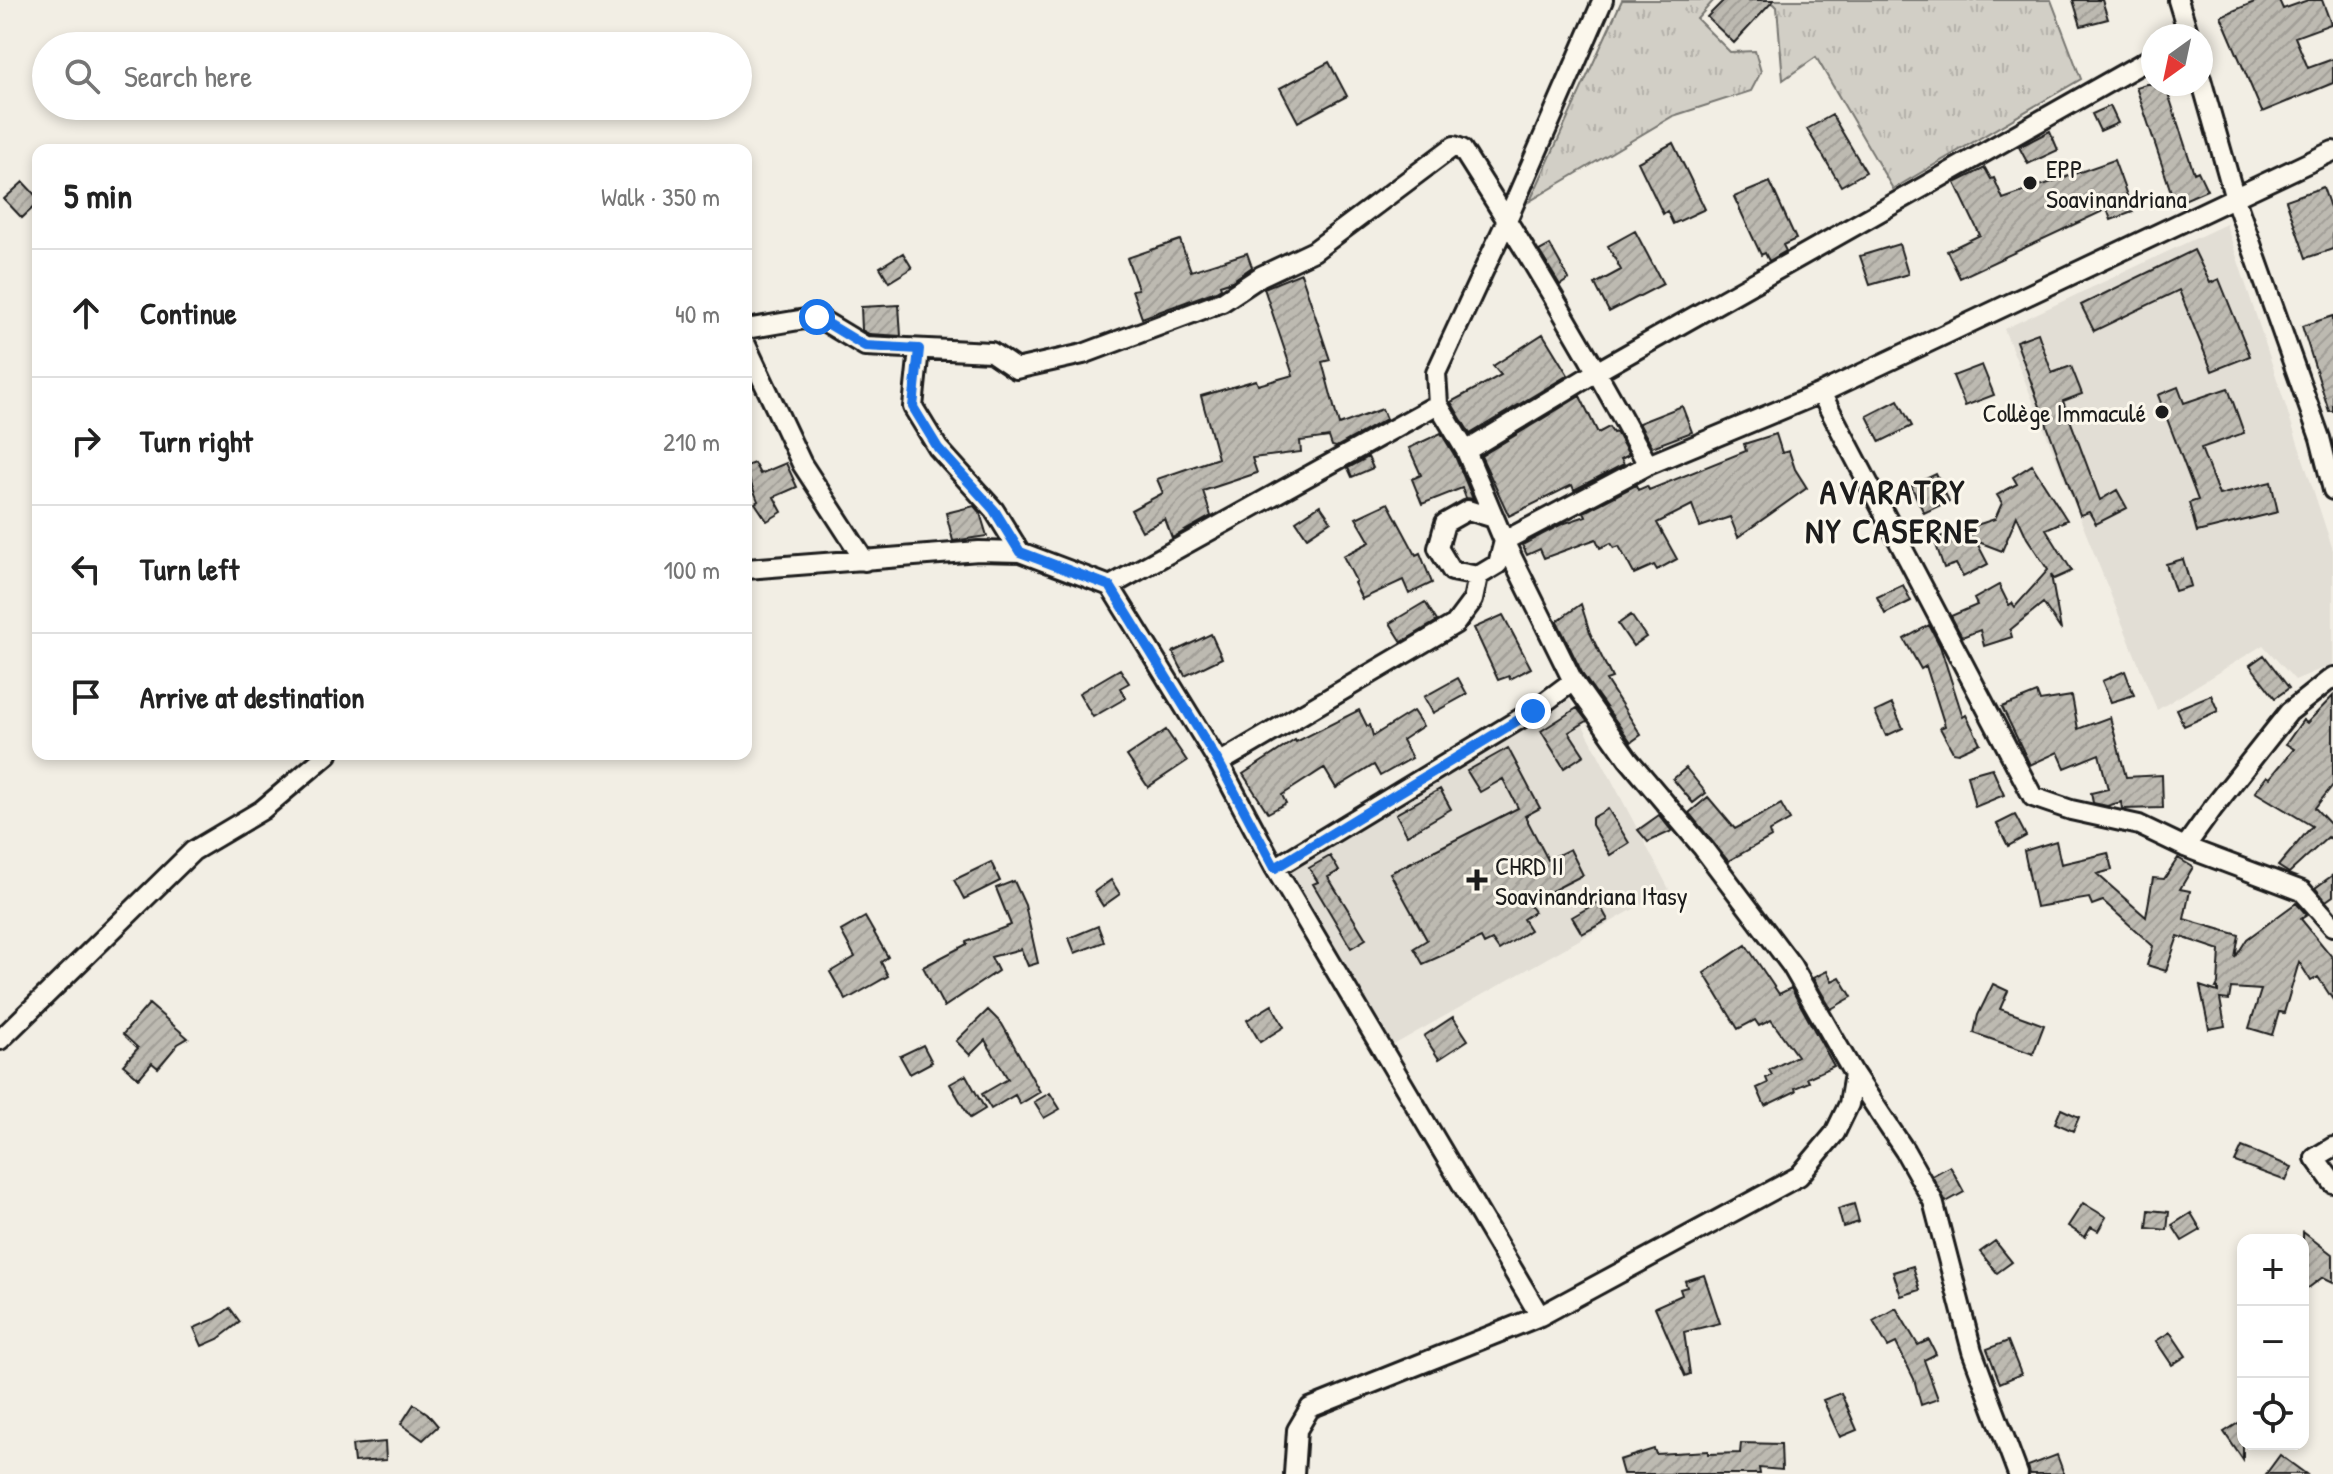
<!DOCTYPE html>
<meta charset="utf-8">
<style>
:root{--surface:#fff;--page:#f2f2f2;--text:#222;--muted:#767676;--line:#e0e0e0}
body{margin:0;font-family:"Patrick Hand",sans-serif;background:var(--page);color:var(--text)}
.controls{position:absolute;right:24px;bottom:24px;display:grid;overflow:hidden;border-radius:16px;box-shadow:0 4px 12px #0003}
.controls button{width:72px;height:72px;display:grid;place-items:center;padding:0;border:0;border-bottom:2px solid var(--line);background:var(--surface);color:var(--text);font:40px sans-serif}
.compass{position:absolute;left:2141px;top:24px;width:72px;height:72px;border-radius:50%;background:var(--surface);box-shadow:0 4px 12px #0003;rotate:213deg}
.stop{position:absolute;width:24px;height:24px;margin:-18px;border:6px solid #1a73e8;border-radius:50%;background:#fff}
.stop.end{background:#1a73e8;border-color:#fff;box-shadow:0 2px 8px #0008}
.list{margin:0;padding:0;list-style:none}
h2{display:flex;justify-content:space-between;align-items:center;height:104px;margin:0;padding:0 32px;font-size:34px}
h2 small{font-size:26px;font-weight:400;color:var(--muted)}
.list li{display:grid;grid-template-columns:52px 1fr auto;gap:24px;align-items:center;box-sizing:border-box;height:128px;padding:0 32px;border-top:2px solid var(--line)}
.list b{display:block;font-size:30px;white-space:nowrap}
.list em{font-size:26px;font-style:normal;color:var(--muted)}
.icon{flex:none;width:44px;height:44px;fill:none;stroke:currentColor;stroke-width:2;stroke-linecap:round;stroke-linejoin:round}
.map{position:relative;flex:none;width:2333px;height:1474px;overflow:hidden}
.search{position:absolute;background:var(--surface);box-shadow:0 4px 12px #0003;left:32px;top:32px;width:720px;height:88px;display:flex;align-items:center;gap:20px;box-sizing:border-box;padding:0 28px;border-radius:44px;color:var(--muted);font-size:30px}
.panel{position:absolute;background:var(--surface);box-shadow:0 4px 12px #0003;left:32px;top:144px;width:720px;height:616px;border-radius:16px}
.map>svg:first-child{display:block}
.built{fill:#e2ded5}
.grass{fill:url(#grass-tufts);stroke:#777671;stroke-width:2}
.building{fill:url(#building-hatch);stroke:#1c1c1c;stroke-width:2}
.lines{fill:none;stroke-linecap:round;stroke-linejoin:round}
.street-casing{stroke:#1c1c1c;stroke-width:24}
.street{stroke:#fbf7ec;stroke-width:18}
.route{stroke:#1a73e8;stroke-width:10}
.poi-dot{fill:#1c1c1c;stroke:#fbf7ec;stroke-width:3}
.labels{text-anchor:middle;dominant-baseline:central;stroke-width:6;stroke-linejoin:round;paint-order:stroke}
.poi-label{font-size:26px;fill:#1c1c1c;stroke:#fbf7ec;text-anchor:start}
.district-label{font-size:34px;font-weight:bold;letter-spacing:2px;fill:#1c1c1c;stroke:#fbf7ec}
</style>
<div class="map">
<svg width="2333" height="1474" viewBox="0 0 2333 1474">
<defs>
<pattern id="grass-tufts" width="24" height="20" patternUnits="userSpaceOnUse" patternTransform="scale(2)"><rect width="24" height="20" fill="#d2cfc6"/><path d="M3 7l-1-3M5 7V3M7 7l1-3M15 17l-1-3M17 17v-4M19 17l1-3" fill="none" stroke="#b4b1aa"/></pattern>
<pattern id="building-hatch" width="6" height="6" patternUnits="userSpaceOnUse" patternTransform="scale(2)"><rect width="6" height="6" fill="#bdbab1"/><path d="M-1 1l2-2M0 6l6-6M5 7l2-2" fill="none" stroke="#a29f98"/></pattern>
</defs>
<rect width="100%" height="100%" fill="#f2eee4"/>
<filter id="ink" filterUnits="userSpaceOnUse"><feTurbulence type="fractalNoise" baseFrequency=".0125" numOctaves="2"/><feDisplacementMap in="SourceGraphic" scale="16" xChannelSelector="R" yChannelSelector="G"/><feConvolveMatrix kernelMatrix="1 2 1 2 8 2 1 2 1" color-interpolation-filters="sRGB"/></filter>
<g filter="url(#ink)">
<!-- built -->
<path class="built" d="M2226 224 2333 550V664L2295 680 2263 645 2157 710 2004 329Z
M1569 699 1669 889 1390 1047 1284 872 1494 750Z"/>
<!-- grass -->
<path class="grass" d="M1622 0H1714L1697 19 1730 52 1755 51 1761 72 1751 91 1673 116 1530 201Z
M1770 0H2051L2081 79 1893 189 1816 57 1783 80 1777 7Z"/>
<!-- building -->
<path class="building" d="M1724 0H1774L1734 43 1707 17Z
M2073 0H2102L2108 19 2081 26Z
M2259 0H2279L2283 9 2308 0H2322L2331 24 2295 37 2308 68 2333 59V83L2262 112 2221 16Z
M1329 62 1347 96 1298 122 1280 88Z
M2146 84H2165L2194 173 2198 171 2207 190 2175 204 2136 87Z
M2110 106 2118 123 2100 131 2092 114Z
M1832 115 1866 172 1841 186 1807 129Z
M2050 131 2058 150 2028 164 2019 147Z
M1673 143 1705 209 1673 224 1667 211 1663 214 1638 162Z
M2114 160 2133 212 2111 220 2107 209 1960 278 1947 251 1980 235 1955 183 1985 168 1991 179 1994 178 2003 199Z
M23 182 38 198V203L22 218 4 199Z
M1770 182 1796 239 1783 245 1786 251 1769 261 1765 253 1761 255 1734 197Z
M2323 187 2333 216V249L2306 258 2286 200Z
M1635 231 1663 284 1609 312 1595 284 1621 270 1608 246Z
M1180 240 1191 271 1247 253 1252 267 1232 281 1220 285 1221 288 1216 291 1142 318 1132 290 1138 289 1127 258Z
M1899 244 1908 274 1870 285 1860 256Z
M1550 245 1569 279 1560 285 1539 251Z
M2194 250 2210 283 2219 279 2250 356 2212 371 2179 290 2094 331 2081 305Z
M903 253 912 268 889 282 880 267Z
M1301 273 1330 360 1322 362 1339 425 1382 409 1386 419 1336 447 1332 446 1329 437 1300 441 1301 452 1252 458 1257 473 1203 491 1211 516 1172 538 1165 519 1142 531 1131 510 1163 493 1157 479 1218 458 1201 396 1256 380 1258 385 1293 375 1264 288Z
M899 305 901 336 869 334 862 330 861 307Z
M2333 316V411H2329L2302 326Z
M2038 333 2052 373 2071 366 2082 394 2063 401 2100 500 2117 490 2127 508 2096 524 2089 512 2080 515 2016 341Z
M1543 334 1568 375 1470 434 1451 402 1501 375 1493 366Z
M1982 365 1994 395 1965 406 1953 376Z
M2178 387 2184 403 2228 388 2244 433 2201 448 2219 495 2271 482 2278 512 2197 532 2189 503 2198 500 2158 395Z
M1580 396 1598 433 1609 427 1613 433 1616 432 1629 455 1621 459 1624 464 1574 490 1572 485 1509 516 1481 456Z
M1898 400 1912 426 1880 442 1867 416Z
M1682 406 1692 432 1652 447 1639 423Z
M1441 433 1455 456 1473 499 1466 498 1462 488 1422 504 1412 479 1421 475 1409 448Z
M1776 434 1782 453 1789 451 1795 469 1807 488 1738 537 1730 517 1700 527 1692 505 1657 523 1677 559 1657 570 1654 565 1634 574 1619 546 1614 548 1611 543 1600 548 1596 539 1544 558 1540 549 1527 555 1522 545 1562 524 1586 516 1584 512 1636 485 1638 490 1647 486 1649 490 1746 451 1744 444Z
M1368 457 1373 468 1352 477 1348 468Z
M754 463 760 474 786 463 797 487 774 497 782 512 767 521 755 503 758 501 746 471V466Z
M2032 465 2067 520 2046 529 2072 571 2054 579 2051 575 2061 630 2043 603 2010 630 2012 637 1984 646 1980 630 1962 637 1951 616 1977 605 1974 599 1999 585 2009 605 2012 603 2015 607 2048 570 2027 538 2017 516 2002 551 1976 541 1988 564 1963 577 1956 564 1944 568 1934 539 1995 519 2002 503 1997 495 2017 484 2013 477Z
M1936 474 1949 501 1924 513 1911 486Z
M1388 503 1416 555 1420 553 1432 583 1409 594 1403 580 1362 599 1354 583 1356 581 1343 556 1370 542 1356 518Z
M1320 505 1331 521 1307 537 1296 521Z
M974 506 980 513 987 536 953 541 946 513Z
M2183 559 2191 586 2175 591 2166 564Z
M1903 585 1911 601 1885 614 1877 597Z
M1425 602 1437 621 1402 642 1390 623Z
M1581 604 1590 633 1612 678 1606 680 1641 735 1631 742 1583 675 1557 621Z
M1503 615 1531 668 1510 679 1509 676 1498 680 1474 628Z
M1631 615 1646 637 1633 646 1618 624Z
M1929 625 1940 646 1963 717 1966 715 1980 743 1958 753 1953 752 1940 728 1945 726 1926 666 1921 669 1904 639Z
M1211 634 1222 658 1185 676 1173 652Z
M2264 655 2289 688 2275 698 2250 665Z
M1120 669 1129 683 1120 688 1126 698 1093 717 1079 693Z
M2125 671 2134 695 2111 702 2102 681Z
M1458 678 1467 694 1433 713 1424 697Z
M2037 693 2040 701 2072 696 2078 729 2110 717 2126 777 2162 775 2163 808 2122 809 2121 802 2107 806 2093 803 2091 793 2108 789 2099 754 2065 768 2058 752 2030 765 2002 707Z
M2211 695 2218 711 2184 726 2176 709Z
M2333 696V785L2315 808 2333 827V840L2328 837 2289 873 2278 866 2312 826 2255 792 2267 776 2270 778 2294 749 2286 744 2303 720 2307 723Z
M1892 704 1903 728 1886 736 1875 712Z
M1577 708 1587 721 1569 732 1584 755 1564 768 1541 731Z
M1359 710 1367 726 1370 725 1373 736 1413 711 1423 726 1402 740 1412 758 1380 776 1374 765 1336 788 1324 768 1282 795 1286 803 1268 813 1243 774 1295 740 1296 742Z
M1166 730 1187 761 1148 787 1127 756Z
M1508 748 1540 808 1525 816 1548 860 1570 849 1583 875 1528 903 1534 912 1523 919 1530 930 1499 950 1492 940 1484 944 1481 938 1423 964 1414 948 1427 940 1390 873 1518 808 1503 779 1480 792 1467 771Z
M1686 768 1706 793 1693 803 1673 779Z
M1992 768 2004 795 1975 807 1967 775Z
M1440 789 1451 809 1407 835 1396 814Z
M1708 797 1735 829 1781 804 1790 820 1769 832 1771 837 1728 861 1689 813Z
M1608 809 1629 843 1610 855 1592 825V818Z
M1659 815 1672 831 1648 842 1638 830Z
M2015 815 2026 836 2008 846 1997 824Z
M2056 841 2061 864 2108 853 2112 870 2097 874 2146 917 2153 878 2164 879 2178 858 2193 867 2180 889 2190 891 2184 919 2239 935 2235 958 2247 939 2296 903 2307 915 2301 919 2333 958V1000L2318 977 2311 981 2299 962 2284 1013 2279 1012 2272 1035 2249 1028 2261 990 2231 988 2229 1000 2220 999 2225 1026 2209 1029 2200 986 2218 992V988H2216L2218 984 2220 950 2178 936 2166 971 2147 965 2153 946 2103 901 2092 905 2089 898 2036 907 2024 851Z
M1330 856 1339 871 1328 877 1366 939 1351 948 1313 884 1318 882 1309 868Z
M991 862 1000 881 964 899 954 880Z
M2333 875V896L2326 901 2315 888Z
M1111 880 1120 894 1103 906 1094 892Z
M1014 881 1025 905 1038 963 1028 966 1021 949 991 957 998 971 944 1007 923 967 967 944 966 942 1011 925 996 888Z
M1598 902 1608 920 1582 934 1572 917Z
M865 917 888 957 881 962 888 976 846 1000 830 972 855 957 841 931Z
M1098 926 1104 942 1075 953 1069 938Z
M1746 945 1779 994 1791 988 1834 1066 1807 1078 1809 1082 1795 1088 1796 1091 1765 1106 1757 1088 1768 1083 1766 1078 1772 1075 1769 1070 1797 1056 1771 1020 1759 1026 1755 1020 1738 1029 1704 973Z
M1827 971 1832 981 1840 977 1852 997 1831 1009 1813 978Z
M1993 984 2008 991 2000 1009 2044 1025 2033 1054 1974 1033 1978 1015Z
M149 1004 188 1038 178 1044 158 1068 152 1063 139 1078 123 1065 138 1048 123 1034Z
M1272 1005 1284 1027 1260 1042 1247 1020Z
M988 1010 1002 1024 1040 1092 1020 1104 1015 1095 991 1109 982 1094 1008 1079 985 1040 970 1055 956 1041Z
M1453 1017 1468 1040 1439 1059 1424 1036Z
M923 1045 932 1062 910 1074 900 1056Z
M966 1075 985 1109 970 1118 950 1084Z
M1050 1093 1060 1109 1044 1118 1034 1102Z
M2061 1109 2079 1117 2073 1131 2055 1123Z
M2242 1147 2292 1167 2286 1181 2235 1162Z
M1950 1166 1964 1192 1946 1202 1932 1176Z
M2083 1203 2106 1217 2098 1231 2091 1227 2085 1237 2068 1226Z
M1854 1204 1859 1222 1843 1227 1838 1209Z
M2149 1210 2169 1212 2167 1230 2147 1228Z
M2191 1213 2201 1230 2182 1241 2172 1225Z
M2303 1232 2333 1255V1282L2323 1277 2303 1292Z
M1995 1241 2012 1262 1997 1273 1980 1252Z
M1913 1266 1920 1290 1901 1296 1893 1272Z
M1704 1275 1720 1323 1684 1332 1690 1374 1685 1376 1655 1307 1682 1295 1680 1289 1687 1287 1685 1281Z
M230 1308 240 1322 218 1339 202 1346 194 1328 215 1319Z
M1896 1308 1918 1345 1929 1340 1936 1354 1924 1360 1938 1399 1921 1405 1914 1379 1896 1343 1888 1347 1873 1321Z
M2170 1332 2186 1356 2172 1365 2156 1341Z
M2008 1341 2021 1374 2000 1383 1987 1349Z
M1841 1393 1857 1430 1840 1437 1823 1400Z
M414 1404 427 1413 438 1426 423 1440 401 1424Z
M2243 1420V1460L2224 1432Z
M385 1442 386 1460 354 1462 352 1445Z
M1741 1443 1781 1444 1782 1470 1759 1468 1760 1474H1623L1619 1460 1654 1449 1656 1454 1708 1451V1454L1740 1453Z
M2057 1455 2064 1474H2030L2028 1466Z
M2280 1455 2306 1474H2266Z"/>
<g class="lines">
<defs>
<path id="street" d="M1603 0 1507 220 1436 373 1438 404 1466 451 1504 541 1573 681 1628 759 1703 848 1792 966 1854 1074 1905 1151 1933 1201 1972 1351 2018 1474
M2178 0 2189 36
M2201 79 2235 199 2320 438 2333 490
M746 329 817 317 865 346 991 352 1016 369 1083 354 1222 302 1261 276 1314 251 1454 146 1462 149C1528 252 1590 357 1648 465
M746 345 802 464 865 561
M919 349 913 407 938 448 994 510 1020 552
M1821 393 2033 797 2071 810 2139 825 2185 847 2213 808 2289 712 2333 677
M1466 451 1598 371 2153 57
M1494 518 1468 510 1445 523 1438 548 1452 571 1478 576 1498 564 1504 541 1648 465 1821 393 2333 151
M746 569 979 551 1020 552 1110 586 1219 763 1275 868 1540 1316
M1110 586 1438 404
M1219 763 1455 624 1473 600 1478 576
M2185 847 2302 891 2333 926
M1275 868 1533 711 1573 681
M0 1040 193 851 262 810 328 754
M2333 1147 2315 1158 2333 1183
M1294 1474 1297 1430 1310 1408 1540 1316 1799 1176 1835 1133 1849 1104 1854 1074"/>
</defs>
<!-- street casing -->
<use href="#street" class="street-casing"/>
<!-- street -->
<use href="#street" class="street"/>
</g>
</g>
<g class="lines" filter="url(#ink)">
<!-- route -->
<path class="route" d="M817 317 865 346 919 349 913 407 938 448 994 510 1020 552 1110 586 1219 763 1275 868 1533 711"/>
</g>
<!-- markers -->
<g class="poi-dot">
<circle cx="2030" cy="183" r="8"/>
<circle cx="2162" cy="412" r="8"/>
<path d="M1473 868h8v8h8v8h-8v8h-8v-8h-8v-8h8z"/>
</g>
<g class="labels">
<!-- poi labels -->
<g class="poi-label">
<text x="2046" y="168">EPP<tspan x="2046" dy="30">Soavinandriana</tspan></text>
<text x="2146" y="412" text-anchor="end">Collège Immaculé</text>
<text x="1495" y="865">CHRD II<tspan x="1495" dy="30">Soavinandriana Itasy</tspan></text>
</g>
<!-- district labels -->
<g class="district-label">
<text x="1893" y="492">AVARATRY<tspan x="1893" dy="39">NY CASERNE</tspan></text>
</g>
</g>
</svg>
<div class="controls">
<button>+</button>
<button>−</button>
<button><svg class="icon" aria-label="locate" viewBox="0 0 24 24"><circle cx="12" cy="12" r="6"/><path d="M12 2v4M12 18v4M2 12h4M18 12h4"/></svg></button>
</div>
<svg class="compass" viewBox="-18 -18 36 36"><path d="M0-13l5 13h-10z" fill="#e53935"/><path d="M0 13l5-13h-10z" fill="#767676"/></svg>
<div class="stop" style="left:817px;top:317px"></div>
<div class="stop end" style="left:1533px;top:711px"></div>
<div class="search"><svg class="icon" aria-label="search" viewBox="0 0 24 24"><circle cx="10" cy="10" r="6"/><path d="M15 15l6 6"/></svg>Search here</div>
<section class="panel">
<h2>5 min<small>Walk · 350 m</small></h2>
<ul class="list">
<li><svg class="icon" aria-label="ahead" viewBox="0 0 24 24"><path d="M12 20V5M6 11l6-6 6 6"/></svg><div><b>Continue</b></div><em>40 m</em></li>
<li><svg class="icon" aria-label="right" viewBox="0 0 24 24"><path d="M7 20v-9h11M14 6l5 5-5 5"/></svg><div><b>Turn right</b></div><em>210 m</em></li>
<li><svg class="icon" aria-label="left" viewBox="0 0 24 24"><path d="M17 20v-9H6M10 6l-5 5 5 5"/></svg><div><b>Turn left</b></div><em>100 m</em></li>
<li><svg class="icon" aria-label="arrive" viewBox="0 0 24 24"><path d="M6 21V4h12l-3 4 3 4H6"/></svg><div><b>Arrive at destination</b></div></li>
</ul>
</section>
</div>
